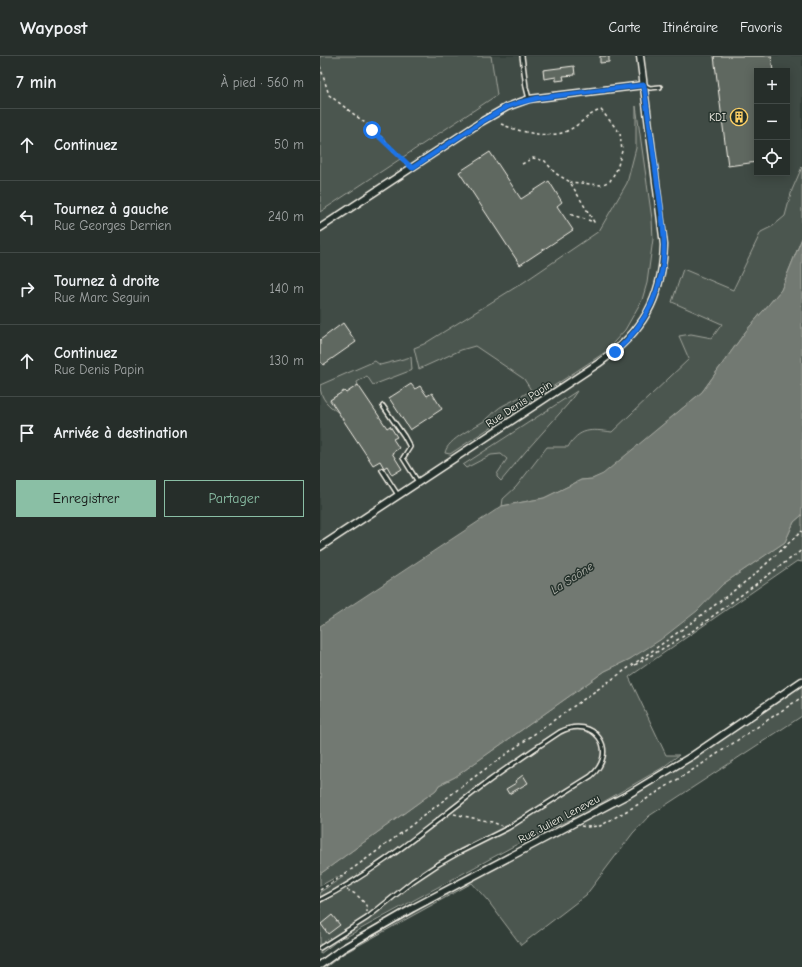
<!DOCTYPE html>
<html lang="fr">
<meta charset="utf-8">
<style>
:root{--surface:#262e2a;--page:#323a36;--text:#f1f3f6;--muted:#a4a8a8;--line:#424a47;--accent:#8abfa5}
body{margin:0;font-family:"Comic Neue",sans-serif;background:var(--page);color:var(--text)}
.controls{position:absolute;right:12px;top:12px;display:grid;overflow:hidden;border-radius:0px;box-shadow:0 2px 10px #0003}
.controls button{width:36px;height:36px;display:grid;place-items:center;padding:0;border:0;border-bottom:1px solid var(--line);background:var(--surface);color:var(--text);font:20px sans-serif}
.stop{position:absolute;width:12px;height:12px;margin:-9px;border:3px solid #1a73e8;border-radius:50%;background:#fff}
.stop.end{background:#1a73e8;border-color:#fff;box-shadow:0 1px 4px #0008}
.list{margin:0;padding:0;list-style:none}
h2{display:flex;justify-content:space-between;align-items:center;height:52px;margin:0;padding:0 16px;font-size:17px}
h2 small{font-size:13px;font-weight:400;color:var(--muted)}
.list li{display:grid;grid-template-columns:26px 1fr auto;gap:12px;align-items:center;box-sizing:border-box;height:72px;padding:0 16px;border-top:1px solid var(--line)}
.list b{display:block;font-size:15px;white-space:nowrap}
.list p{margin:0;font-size:13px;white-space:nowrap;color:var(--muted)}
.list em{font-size:13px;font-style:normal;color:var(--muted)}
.actions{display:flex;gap:8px;padding:12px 16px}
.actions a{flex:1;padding:9px 0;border:1px solid var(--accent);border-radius:0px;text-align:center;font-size:14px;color:var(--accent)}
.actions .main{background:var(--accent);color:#111}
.icon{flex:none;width:22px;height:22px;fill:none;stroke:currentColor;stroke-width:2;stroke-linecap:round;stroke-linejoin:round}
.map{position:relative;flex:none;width:482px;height:911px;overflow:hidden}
header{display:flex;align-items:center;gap:24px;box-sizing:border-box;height:56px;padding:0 20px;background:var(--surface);border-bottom:1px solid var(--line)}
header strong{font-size:19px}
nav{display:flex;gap:22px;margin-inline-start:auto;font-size:14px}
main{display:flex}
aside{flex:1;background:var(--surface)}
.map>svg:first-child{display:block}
.built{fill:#404b44;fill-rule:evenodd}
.green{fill:#4c564f;stroke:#a0a49c}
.water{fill:#727972;stroke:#a6a9a1}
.building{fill:#5f6861;stroke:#f4f1e8}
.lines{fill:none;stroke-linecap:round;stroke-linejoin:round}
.service-casing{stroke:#f4f1e8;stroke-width:6}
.minor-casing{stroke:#f4f1e8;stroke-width:9}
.path{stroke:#f4f1e8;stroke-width:1.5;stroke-dasharray:3 3;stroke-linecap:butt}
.service{stroke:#26332d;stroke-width:3}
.minor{stroke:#26332d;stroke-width:6}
.route{stroke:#1a73e8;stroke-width:5}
.labels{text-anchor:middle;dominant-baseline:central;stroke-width:3;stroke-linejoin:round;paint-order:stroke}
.poi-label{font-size:11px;fill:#f4f1e8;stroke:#26332d;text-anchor:end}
.street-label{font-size:11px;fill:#f4f1e8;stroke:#26332d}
.water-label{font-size:12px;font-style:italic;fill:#babbb3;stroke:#26332d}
</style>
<header>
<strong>Waypost</strong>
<nav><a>Carte</a><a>Itinéraire</a><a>Favoris</a></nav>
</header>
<main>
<aside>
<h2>7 min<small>À pied · 560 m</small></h2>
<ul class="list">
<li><svg class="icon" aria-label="ahead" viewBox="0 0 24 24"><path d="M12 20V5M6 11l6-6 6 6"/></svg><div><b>Continuez</b></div><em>50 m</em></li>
<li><svg class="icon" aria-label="left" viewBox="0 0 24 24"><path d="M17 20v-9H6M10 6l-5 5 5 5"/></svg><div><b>Tournez à gauche</b><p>Rue Georges Derrien</p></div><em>240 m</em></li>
<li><svg class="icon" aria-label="right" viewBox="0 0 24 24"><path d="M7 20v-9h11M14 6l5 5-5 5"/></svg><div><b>Tournez à droite</b><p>Rue Marc Seguin</p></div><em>140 m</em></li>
<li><svg class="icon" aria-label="ahead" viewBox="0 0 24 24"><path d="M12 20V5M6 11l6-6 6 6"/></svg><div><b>Continuez</b><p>Rue Denis Papin</p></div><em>130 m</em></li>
<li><svg class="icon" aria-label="arrive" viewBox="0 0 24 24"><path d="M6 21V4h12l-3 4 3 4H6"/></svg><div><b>Arrivée à destination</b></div></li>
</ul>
<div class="actions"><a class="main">Enregistrer</a><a>Partager</a></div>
</aside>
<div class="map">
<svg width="482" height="911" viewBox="0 0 482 911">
<rect width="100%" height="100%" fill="#323e38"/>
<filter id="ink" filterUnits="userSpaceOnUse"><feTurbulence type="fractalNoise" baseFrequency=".025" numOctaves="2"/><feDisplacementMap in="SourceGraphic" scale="8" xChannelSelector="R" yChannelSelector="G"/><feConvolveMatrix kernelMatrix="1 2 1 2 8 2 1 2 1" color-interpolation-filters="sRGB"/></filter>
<g filter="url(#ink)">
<!-- built -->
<path class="built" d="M171 0H482V182L272 423 261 424 244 432 182 450 0 570V156L177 39ZM437 15H467V117H437Z"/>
<!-- green -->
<path class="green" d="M0 0H171L177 39 0 156Z
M316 50 332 163 333 183 327 227 322 244 305 274 284 297 130 398 125 397C127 383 156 371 167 363 173 358 177 352 184 349 194 344 201 341 211 334L204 323 155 290 141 294 99 313 94 292 104 288 204 226 279 175 307 127 316 92Z
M482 111V182L461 234 426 275 382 336 283 419 272 423 261 424 224 442 182 450 183 443 196 431 227 391H248C259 372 271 373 292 376L369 303 359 280 371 278 392 282 402 268 352 246 363 213 413 234 441 176 453 170 465 160 472 134Z
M91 301 92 314 53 329 47 320 37 326 38 329 26 337 24 335 10 344 19 357C9 350 0 343 0 329L55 305 60 309Z
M257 335 248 348 206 395 181 425 177 421V418L187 403 181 398 171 399 146 412 143 409Z
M482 459V506L477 505 309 621 346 699H359L342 712 259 760 203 785 26 881H22L0 898V836L23 821H16L0 830V818L116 734 119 729 135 721 285 615 310 603 390 540 403 528 465 486 474 466Z
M482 629V660L329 760 313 777 266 839 201 889 168 845 152 827 23 898 6 911H1L24 896 135 833 254 771 341 723Z"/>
<!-- water -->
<path class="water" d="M482 182V459L474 466 465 486 403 528 377 555 340 584 310 603 285 615 135 721 119 729 116 734 0 818V570L182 450 224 442 261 424 272 423 283 418 382 336 426 275 461 234Z"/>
<!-- building -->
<path class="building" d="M280 0H289V6L280 7Z
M394 0H451L453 15H437V106L408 110Z
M254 10 255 19 243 20 244 24 236 25V21L224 23 223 14Z
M170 96 201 143 229 125 242 146 237 150 253 174 200 209 139 116Z
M23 267 36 286 3 309 0 305V284Z
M91 328 95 333 100 330 107 340 112 337 122 353 90 374 69 342Z
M38 329 67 372 70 370 77 381 73 383 79 392 72 397 82 413 72 419 67 410 64 412 60 405 53 409 10 344 24 335 26 337Z
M203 719 208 727 189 738 186 733 196 727 195 725Z
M12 859 20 869 8 878 1 868Z"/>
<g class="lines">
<defs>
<path id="service" d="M202 0 206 31 209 43
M324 29 330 32 340 31
M63 350 84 380 90 391 83 402 98 426
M62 414 78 439
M0 844C60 813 109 770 162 730 188 711 214 693 240 676 274 658 300 695 271 720L188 772 140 796 117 809 93 825 47 862 0 892"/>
<path id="minor" d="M0 172 161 66 187 51 209 43 324 29
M0 491 279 307C323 276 342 243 344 189L320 0
M0 909 22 893 93 852 309 738 372 700 482 625"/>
</defs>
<!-- service casing -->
<use href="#service" class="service-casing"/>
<!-- minor casing -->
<use href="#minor" class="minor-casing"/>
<!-- path -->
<path class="path" d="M0 10 9 39 53 73 87 108
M181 68C200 76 230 84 249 74 261 68 268 58 281 54L300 77 302 95 297 113 290 125 281 129 250 126
M202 108 213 102 225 105 235 117 250 126 274 166 249 158
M315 609 374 574 482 494
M134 758 172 766 182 770
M261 770 266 771 280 770 317 749 382 708 482 641
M0 834C63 795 118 746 178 704 262 643 349 586 430 522 448 507 465 490 482 475
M27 834C36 837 42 843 47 851V856"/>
<!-- service -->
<use href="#service" class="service"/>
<!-- minor -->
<use href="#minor" class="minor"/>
</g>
</g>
<g class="lines" filter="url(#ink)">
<!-- route -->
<path class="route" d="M52 74 92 112 161 66 187 51 198 47 218 42 324 29C328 61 333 93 337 125 340 146 344 167 344 188 345 230 326 269 295 296"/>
</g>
<!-- icons -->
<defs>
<symbol id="building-ring" viewBox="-11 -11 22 22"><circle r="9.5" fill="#26332d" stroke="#ffd166" stroke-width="1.5"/><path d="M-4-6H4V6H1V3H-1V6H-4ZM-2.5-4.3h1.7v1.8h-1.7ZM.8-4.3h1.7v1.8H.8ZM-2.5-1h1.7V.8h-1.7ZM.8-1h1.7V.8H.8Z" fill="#ffd166"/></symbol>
</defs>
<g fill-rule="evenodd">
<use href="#building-ring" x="409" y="51" width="20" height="20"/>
</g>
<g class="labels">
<!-- poi labels -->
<g class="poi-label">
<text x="406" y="61">KDI</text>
</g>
<!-- street labels -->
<g class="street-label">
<text transform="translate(199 348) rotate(-33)">Rue Denis Papin</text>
<text transform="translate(239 763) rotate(-28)">Rue Julien Leneveu</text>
</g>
<!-- water labels -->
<g class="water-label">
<text transform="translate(252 522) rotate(-33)">La Saône</text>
</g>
</g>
</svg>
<div class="controls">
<button>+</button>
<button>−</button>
<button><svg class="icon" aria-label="locate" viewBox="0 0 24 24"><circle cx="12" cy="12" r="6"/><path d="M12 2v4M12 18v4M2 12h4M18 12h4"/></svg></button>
</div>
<div class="stop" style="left:52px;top:74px"></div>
<div class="stop end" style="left:295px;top:296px"></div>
</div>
</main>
